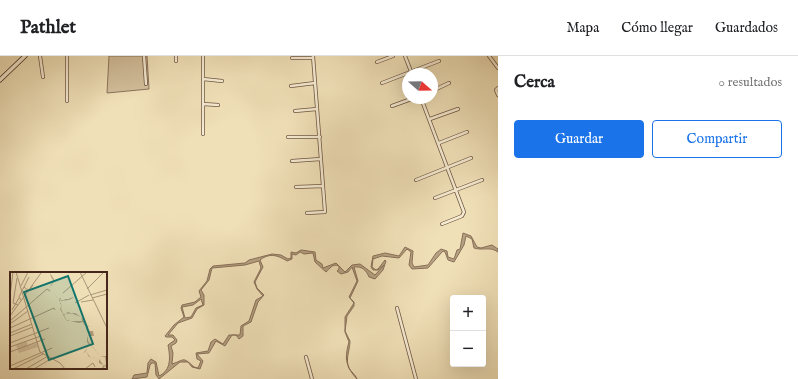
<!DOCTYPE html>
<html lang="es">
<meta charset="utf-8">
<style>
:root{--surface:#fff;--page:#f6f6f6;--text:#202124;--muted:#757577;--line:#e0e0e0;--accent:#1a73e8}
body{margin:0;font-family:"IM FELL English",serif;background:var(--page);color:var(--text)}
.controls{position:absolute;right:12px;bottom:12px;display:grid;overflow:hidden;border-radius:4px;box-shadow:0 4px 16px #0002}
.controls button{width:36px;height:36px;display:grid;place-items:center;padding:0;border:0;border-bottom:1px solid var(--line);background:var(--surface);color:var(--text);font:20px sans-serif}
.compass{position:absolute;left:402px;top:12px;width:36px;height:36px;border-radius:50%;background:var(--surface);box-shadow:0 4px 16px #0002;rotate:110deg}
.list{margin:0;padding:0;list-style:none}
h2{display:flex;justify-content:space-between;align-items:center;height:52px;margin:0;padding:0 16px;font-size:17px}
h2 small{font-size:13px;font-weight:400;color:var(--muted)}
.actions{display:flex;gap:8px;padding:12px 16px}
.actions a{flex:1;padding:9px 0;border:1px solid var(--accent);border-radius:4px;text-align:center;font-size:14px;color:var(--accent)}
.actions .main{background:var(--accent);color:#fff}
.map{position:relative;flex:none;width:498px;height:323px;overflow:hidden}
header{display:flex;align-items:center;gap:24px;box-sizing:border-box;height:56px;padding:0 20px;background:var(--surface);border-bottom:1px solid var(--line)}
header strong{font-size:19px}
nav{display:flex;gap:22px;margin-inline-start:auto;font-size:14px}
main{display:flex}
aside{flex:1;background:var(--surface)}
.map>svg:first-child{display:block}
.green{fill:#d3c09d;stroke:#8c735c}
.water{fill:#b6a182;stroke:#887058;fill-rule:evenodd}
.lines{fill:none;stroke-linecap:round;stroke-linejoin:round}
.street-casing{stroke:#6f5442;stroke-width:4}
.secondary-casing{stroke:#44261a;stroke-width:5}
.street{stroke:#f5ebd1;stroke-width:2.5}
.secondary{stroke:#f5ebd1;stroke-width:3.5}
.inset-road{fill:none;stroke:#ab9679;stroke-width:1}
.view{fill:#0f766e;fill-opacity:0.15;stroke:#0f766e;stroke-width:2}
.inset-edge{fill:none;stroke:#44261a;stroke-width:2}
</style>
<header>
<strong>Pathlet</strong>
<nav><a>Mapa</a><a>Cómo llegar</a><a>Guardados</a></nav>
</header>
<main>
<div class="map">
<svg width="498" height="323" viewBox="0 0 498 323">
<rect width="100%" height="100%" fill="#f0e0b8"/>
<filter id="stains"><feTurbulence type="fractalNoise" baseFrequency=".005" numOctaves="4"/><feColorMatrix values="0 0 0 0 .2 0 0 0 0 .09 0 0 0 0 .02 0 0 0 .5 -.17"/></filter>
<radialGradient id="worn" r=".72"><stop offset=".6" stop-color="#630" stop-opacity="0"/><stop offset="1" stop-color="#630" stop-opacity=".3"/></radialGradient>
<!-- green -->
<path class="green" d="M109 0H147L149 33 107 37Z"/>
<!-- water -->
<path class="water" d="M463 177 471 180 477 191 481 192 492 189 498 193V196C490 190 483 195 474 192L472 183 466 180 464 189 454 206 448 204 445 196 443 195 428 212 412 213 409 209 411 196 407 193 399 202 382 200 373 203 372 211 376 214 378 213 385 204 386 205 383 214 375 223 369 221C366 214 362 210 354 211L358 225 350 242 354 246V250L347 260 345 275 350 285C350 294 345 303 349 312 351 316 355 318 357 323 346 311 344 303 349 286L345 276V261L354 247 349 241 357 225 352 211 348 216 341 218 337 215 339 213V210C332 207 330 213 326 216L315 206 313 197 304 198 300 196 296 199 292 198V203L287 205C279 200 270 196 260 204L263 211 255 226 257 232 264 239 258 246 251 266 243 270V280L239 283 236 279H232L225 290 216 285 209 297 197 298 203 305 200 313 192 311 188 306H180L159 323 156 319 155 307H152L150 309 147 321 132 323 134 319 147 317 148 307 151 303 156 306 159 320C172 314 170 300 168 289L175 284 172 281H166L165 280 174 269 184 261 181 252 182 249 195 246 201 241 199 235 207 225 210 213 213 210 245 207 249 204 272 198 281 199 288 203 291 202V196L296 197 301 194 315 196 316 204 322 208 323 212 336 207 345 216 352 209 360 208 375 219 384 209 378 214H373L371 211 373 200 385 197 399 200 405 191 413 195 412 207 414 211 428 209 436 197 441 193 447 195 448 201 454 203 457 194 460 193ZM259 205 261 212 254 226 257 233 263 240 256 244 249 265 241 270 240 279H229L223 288 215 283 211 286 208 295 196 297 197 303 201 305 198 312 194 311C182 300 185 304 172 308L173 297 171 290 176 287 177 284 173 279H168L178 267 192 262 197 253 204 249V239L201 234 209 224 212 212 245 209ZM201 243 203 249 196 252 191 261 185 262 182 251 193 249Z"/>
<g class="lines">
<defs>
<path id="street" d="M40 0 43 21
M144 0 146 28
M203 0V78
M405 0 412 18
M489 0 498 12
M292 2H313
M176 5V0
M377 6 393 0
M203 23 222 25
M382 27 439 5
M291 30 315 27
M498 32 496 34 498 39
M432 35 449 27
M421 42 464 156 462 160 442 168
M67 45V0
M203 48 218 49
M392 50 414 42
M295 55 317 53
M430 63 458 53
M288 81H320
M439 87 467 76
M292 105 321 103
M416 124 471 102
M296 131 323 130
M435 142 482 124
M307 157 325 156 313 0
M397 252 416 323
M306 301 312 323"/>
<path id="secondary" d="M0 24 25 0"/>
</defs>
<!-- street casing -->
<use href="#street" class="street-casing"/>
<!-- secondary casing -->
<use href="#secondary" class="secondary-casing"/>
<!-- street -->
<use href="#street" class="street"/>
<!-- secondary -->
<use href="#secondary" class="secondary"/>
</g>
<!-- overview -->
<g transform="translate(10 216)">
<rect width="97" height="97" fill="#f0e0b8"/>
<path d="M16 69 18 74 27 71 28 75 9 81 6 73Z" fill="#d3c09d"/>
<path d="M41 0 40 1 44 7V9L40 16H44L47 21 45 23 46 24 48 27 51 26 50 29 52 28H54L55 27H59L60 26 64 25 65 24V23L64 25 63 26 59 28 50 29 51 31V32L52 33 51 37 52 39 53 42 65 41 71 45 75 50 73 52H75L79 54 77 56 78 58 77 59H83L84 64H78V69L90 84H96L97 93 92 97 93 93 89 91V87L79 85 76 79 73 82 79 73 77 70V67L78 64 80 62 77 59 76 56 78 54 73 52V50L69 51 56 48 50 37 52 33 50 32 51 30 49 29 50 27H48L45 23 47 21 44 16H40L43 8 41 5 40 1ZM58 40 71 45 72 49H57L54 43ZM79 71 90 84 95 85 96 92 94 94 89 87 80 85 76 79Z" fill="#b6a182" fill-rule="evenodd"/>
<path class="inset-road" d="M6 0 30 80 50 91 55 97M70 0 97 56M7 6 3 31 8 33M11 14 18 0M14 15 19 19 23 13M77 17 94 0M53 21 77 0M80 23 97 18M0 24 3 0M82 26 97 22M11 28 9 25 19 5M71 30 83 28M65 31 79 23M2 38 9 26M0 44 31 1M0 49 37 17 40 19M0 52 18 39M0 56 44 36 45 38M0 61 22 52M0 64 23 55M0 71 39 56M0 75 31 64M0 80 35 67M0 94 42 76M3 97 33 82M16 97 38 84M24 97 42 86M75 97 83 91 85 95"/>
<path class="view" d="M58 4 83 72 39 88 14 20Z"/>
<rect width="97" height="97" class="inset-edge"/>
</g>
<rect width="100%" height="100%" filter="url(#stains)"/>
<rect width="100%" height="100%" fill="url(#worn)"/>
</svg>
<div class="controls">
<button>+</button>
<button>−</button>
</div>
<svg class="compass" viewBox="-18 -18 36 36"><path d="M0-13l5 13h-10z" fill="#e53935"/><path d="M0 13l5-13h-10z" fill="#757577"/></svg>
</div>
<aside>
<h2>Cerca<small>0 resultados</small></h2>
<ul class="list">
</ul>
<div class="actions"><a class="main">Guardar</a><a>Compartir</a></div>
</aside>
</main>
